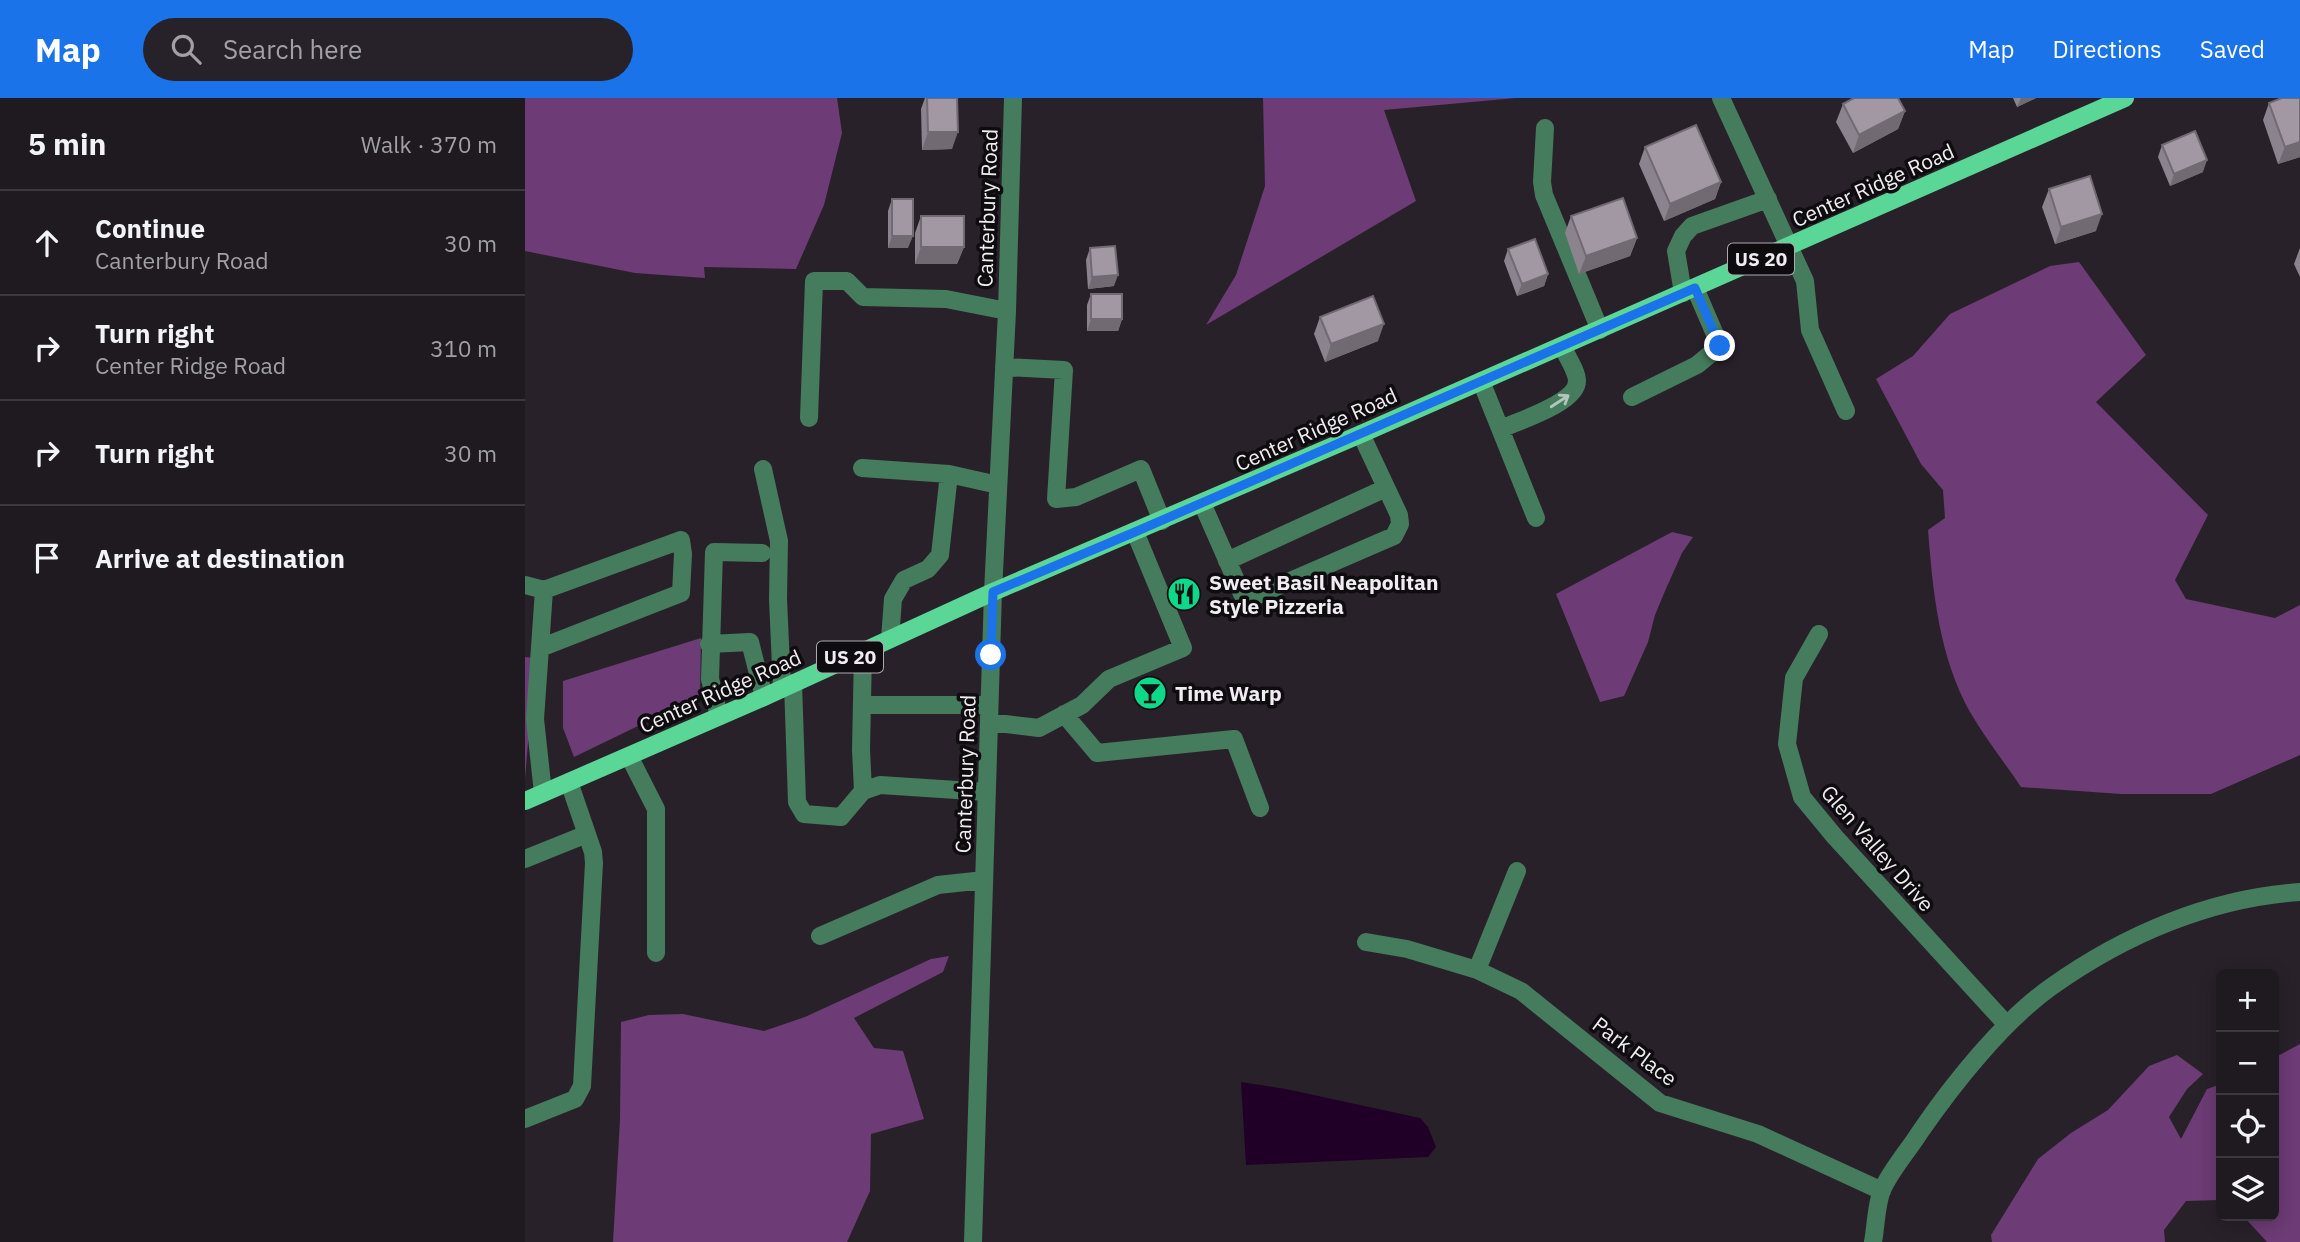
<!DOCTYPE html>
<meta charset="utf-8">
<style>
:root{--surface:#1f1920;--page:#272229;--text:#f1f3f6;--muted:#a1a0a5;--line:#3c383e;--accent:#1a73e8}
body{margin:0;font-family:"IBM Plex Sans",sans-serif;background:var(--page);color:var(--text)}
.controls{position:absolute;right:21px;bottom:21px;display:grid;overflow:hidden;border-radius:10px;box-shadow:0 4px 18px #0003}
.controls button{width:63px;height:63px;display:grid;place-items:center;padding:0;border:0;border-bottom:2px solid var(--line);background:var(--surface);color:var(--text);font:35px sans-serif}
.stop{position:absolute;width:21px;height:21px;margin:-16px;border:5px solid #1a73e8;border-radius:50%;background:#fff}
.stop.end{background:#1a73e8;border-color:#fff;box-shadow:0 2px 7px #0008}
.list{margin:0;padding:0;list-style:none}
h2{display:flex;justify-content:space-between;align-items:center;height:91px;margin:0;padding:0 28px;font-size:30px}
h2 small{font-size:23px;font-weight:400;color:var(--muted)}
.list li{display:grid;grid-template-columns:46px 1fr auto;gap:21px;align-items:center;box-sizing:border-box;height:105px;padding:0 28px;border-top:2px solid var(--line)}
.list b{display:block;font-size:26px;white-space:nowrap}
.list p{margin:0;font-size:23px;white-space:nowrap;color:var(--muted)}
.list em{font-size:23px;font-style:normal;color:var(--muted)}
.icon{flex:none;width:38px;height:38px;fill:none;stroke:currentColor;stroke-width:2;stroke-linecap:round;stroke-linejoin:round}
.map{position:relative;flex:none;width:1775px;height:1144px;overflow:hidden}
header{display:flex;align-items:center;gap:42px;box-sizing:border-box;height:98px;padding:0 35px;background:var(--accent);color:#fff}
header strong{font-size:33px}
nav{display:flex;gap:38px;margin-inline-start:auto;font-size:24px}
.search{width:490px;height:63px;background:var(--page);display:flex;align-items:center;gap:18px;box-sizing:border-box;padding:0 24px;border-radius:38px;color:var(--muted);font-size:26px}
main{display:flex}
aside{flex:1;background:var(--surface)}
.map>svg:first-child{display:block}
.forest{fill:#6d3b75}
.water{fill:#200026}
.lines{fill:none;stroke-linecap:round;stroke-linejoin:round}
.minor{stroke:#457c5e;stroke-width:18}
.major{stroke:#5ad697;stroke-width:18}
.wall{fill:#8b838d}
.shaded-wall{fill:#716a73}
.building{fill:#a298a4;stroke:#716a73;stroke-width:2}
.oneway{stroke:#b5c5be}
.route{stroke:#1a73e8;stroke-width:9}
.labels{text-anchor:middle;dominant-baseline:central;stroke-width:7;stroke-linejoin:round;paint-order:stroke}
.shield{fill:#0f0c10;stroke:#ada9ae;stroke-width:2}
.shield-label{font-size:19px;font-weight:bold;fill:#f1ecf2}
.street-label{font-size:21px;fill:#f1ecf2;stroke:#0f0c10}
.poi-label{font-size:21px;font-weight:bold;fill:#f1ecf2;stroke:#0f0c10;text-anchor:start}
</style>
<header>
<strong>Map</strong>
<div class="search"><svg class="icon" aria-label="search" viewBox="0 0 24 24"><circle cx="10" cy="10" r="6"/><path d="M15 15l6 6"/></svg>Search here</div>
<nav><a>Map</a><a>Directions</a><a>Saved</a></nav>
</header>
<main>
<aside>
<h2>5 min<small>Walk · 370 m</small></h2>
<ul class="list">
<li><svg class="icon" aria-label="ahead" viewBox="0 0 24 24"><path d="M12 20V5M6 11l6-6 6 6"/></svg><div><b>Continue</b><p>Canterbury Road</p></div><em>30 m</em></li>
<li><svg class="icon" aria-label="right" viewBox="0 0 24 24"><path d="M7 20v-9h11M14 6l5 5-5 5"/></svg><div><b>Turn right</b><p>Center Ridge Road</p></div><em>310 m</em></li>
<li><svg class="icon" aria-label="right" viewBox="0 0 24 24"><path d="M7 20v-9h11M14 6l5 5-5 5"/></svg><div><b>Turn right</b></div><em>30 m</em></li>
<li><svg class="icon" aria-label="arrive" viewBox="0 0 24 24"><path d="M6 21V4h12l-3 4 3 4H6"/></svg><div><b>Arrive at destination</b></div></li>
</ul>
</aside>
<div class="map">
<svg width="1775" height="1144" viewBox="0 0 1775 1144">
<rect width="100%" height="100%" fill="#29212a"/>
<!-- forest -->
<path class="forest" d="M0 0H312L317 35 299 107 271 171 179 169 180 180 110 175 0 153Z
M738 0H991L859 12 891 103 681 227 711 177 740 88Z
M1554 164 1621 257 1571 304 1683 417 1650 482 1661 501 1750 520 1775 507V657L1686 696H1596L1496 689C1480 665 1460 640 1445 614 1414 558 1408 495 1403 432L1420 420 1418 392 1396 366 1351 281 1388 258 1425 216 1525 168Z
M1147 434 1168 439 1157 455 1140 493 1130 517 1123 544 1099 598 1075 604 1031 496Z
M176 540 175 598 49 659 38 630V583Z
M0 559 10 560 0 681Z
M424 858 418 874 329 920 349 950 378 953 399 1021 346 1036 345 1093 322 1144H88L95 1022 96 924 124 917 158 916 239 933 280 919 406 861Z
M1775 946V1144H1742L1721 1121V1118H1749V960Z
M1652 957 1678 976 1662 991 1644 1019 1656 1041 1682 991 1696 986V1102L1661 1103 1639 1132 1640 1144H1467L1466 1137 1513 1061 1546 1035 1583 1012 1624 968Z"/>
<!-- water -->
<path class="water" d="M716 984 761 991 895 1020 903 1029 911 1049 903 1059 721 1067Z"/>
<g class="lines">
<!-- minor -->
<path class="minor" d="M1196 0 1280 183 1285 232 1321 313
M1020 30 1017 84 1019 97 1075 232
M1158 195 1151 153 1158 138 1167 128 1243 101
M479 269 539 272 531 401 551 399 616 371 637 423
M956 283 1011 420
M1107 299 1172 267 1195 248 1170 190
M284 320 289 183H322L338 199 421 201 482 213
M976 331C993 323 1052 305 1052 283 1052 273 1041 257 1037 248
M337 370 424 376 473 387
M238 371 254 443 253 501 257 591
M677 405 717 496 726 500 869 438 875 426 874 417 836 336
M702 463 861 390
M0 487 19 492
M1294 536 1269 580 1262 646 1277 699 1310 739 1482 927
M365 541 368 501 379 482 403 471 415 457 424 376
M184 546 225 544 239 599
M15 550 156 495 158 456 156 442 19 492 10 621 18 695
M338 554 336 652 338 693
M268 585 272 704 279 716 316 719 338 693 355 687 462 694
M337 607H464
M539 616 572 655 709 641 735 710
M194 618 185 581 189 454 237 455
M464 624 514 630 557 607 584 581 658 550 610 434
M104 658 131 711V855
M0 761 62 736
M295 838 413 787 459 782
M841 844 882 851 952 872 996 893 1135 1005 1233 1036 1357 1093
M952 872 992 773
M0 1021 50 1001 57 988 69 765 68 754 44 684
M448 1144 468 494 482 213 488 0
M1348 1144C1351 1128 1351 1107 1357 1092 1366 1072 1383 1053 1395 1034 1428 986 1478 923 1526 889 1599 837 1685 800 1775 794"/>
<!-- major -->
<path class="major" d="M0 703 239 599 468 494 836 336 1600 0"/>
</g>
<!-- wall -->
<path class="wall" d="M400 0H432L427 51 397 52 396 11Z
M1488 0H1511L1492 9Z
M1744 5 1775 59 1753 66 1738 22Z
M1318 6 1380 13 1373 31 1328 55 1311 24Z
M1637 47 1678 74 1645 88 1633 59Z
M1120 49 1196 84 1190 101 1139 123 1114 66Z
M1524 91 1571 133 1530 146 1517 109Z
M367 101 383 150H363V113Z
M396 118 439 149 432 166H390V135Z
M1046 118 1112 140 1105 158 1054 176 1040 135Z
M565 150 589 188 563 191 561 162Z
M1775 150V179L1769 166Z
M983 151 1023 176 1019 188 992 198 979 163Z
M566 196 597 221 593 233H562V207Z
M795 219 853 243 800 264 789 236Z"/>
<!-- shaded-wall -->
<path class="shaded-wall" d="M1496 0H1511L1492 9Z
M1380 13 1373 31 1328 55 1334 37Z
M403 34H433L427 51 397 52Z
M1775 44V59L1753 66 1760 49Z
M1682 62 1678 74 1645 88 1649 76Z
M1196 84 1190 101 1139 123 1145 106Z
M1577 116 1571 133 1530 146 1536 129Z
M367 138H388L383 150H363Z
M1112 140 1105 158 1054 176 1061 158Z
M396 149H439L432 166H390Z
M1023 176 1019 188 992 198 997 186Z
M593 177 589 188 563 191 567 179Z
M566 221H597L593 233H562Z
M859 226 853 243 800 264 806 246Z"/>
<!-- building -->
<path class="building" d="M402 0H432L433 34H403Z
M1329 0H1373L1380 13 1334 37 1318 6Z
M1757 0H1775V44L1760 49 1744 5Z
M1171 27 1196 84 1145 106 1120 49Z
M1670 33 1682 62 1649 76 1637 47Z
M1565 78 1577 116 1536 129 1524 91Z
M1098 100 1112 140 1061 158 1046 118Z
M367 101H388V138H367Z
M396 118H439V149H396Z
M1010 141 1023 176 997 186 983 151Z
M590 148 593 177 567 179 565 150Z
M566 196H597V221H566Z
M848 198 859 226 806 246 795 219Z"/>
<!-- one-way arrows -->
<defs><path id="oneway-shaft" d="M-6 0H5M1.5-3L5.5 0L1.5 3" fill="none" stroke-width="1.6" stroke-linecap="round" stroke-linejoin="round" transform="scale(1.75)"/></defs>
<use class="oneway" href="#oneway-shaft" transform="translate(1035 303) rotate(-33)"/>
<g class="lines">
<!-- route -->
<path class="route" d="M466 557 468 494 610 434 1170 190 1195 248"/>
</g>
<!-- icons -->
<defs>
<symbol id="restaurant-disc" viewBox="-11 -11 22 22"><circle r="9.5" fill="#0ed98a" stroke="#0f0c10"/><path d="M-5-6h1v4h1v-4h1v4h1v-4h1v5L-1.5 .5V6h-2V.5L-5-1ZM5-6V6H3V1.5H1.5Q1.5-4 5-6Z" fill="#111"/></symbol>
<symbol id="bar-disc" viewBox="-11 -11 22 22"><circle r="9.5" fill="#0ed98a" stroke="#0f0c10"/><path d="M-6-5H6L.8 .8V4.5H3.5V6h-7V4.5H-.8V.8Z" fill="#111"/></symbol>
</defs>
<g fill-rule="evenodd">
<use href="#restaurant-disc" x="640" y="477" width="38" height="38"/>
<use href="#bar-disc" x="606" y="576" width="38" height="38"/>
</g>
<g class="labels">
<!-- shield labels -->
<g class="shield">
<rect x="1203" y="145.5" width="66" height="31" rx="5"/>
<rect x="292" y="543.5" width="66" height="31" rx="5"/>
</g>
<g class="shield-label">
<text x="1236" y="161">US 20</text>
<text x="325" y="559">US 20</text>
</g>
<!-- street labels -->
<g class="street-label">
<text transform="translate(1348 87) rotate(-24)">Center Ridge Road</text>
<text transform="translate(462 110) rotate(-88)">Canterbury Road</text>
<text transform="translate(791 331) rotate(-24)">Center Ridge Road</text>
<text transform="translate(195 593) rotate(-24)">Center Ridge Road</text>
<text transform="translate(440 676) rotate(-88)">Canterbury Road</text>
<text transform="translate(1353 750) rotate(49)">Glen Valley Drive</text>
<text transform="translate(1110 953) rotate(37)">Park Place</text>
</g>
<!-- poi labels -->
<g class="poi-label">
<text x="684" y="484">Sweet Basil Neapolitan<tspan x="684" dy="24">Style Pizzeria</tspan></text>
<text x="650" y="595">Time Warp</text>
</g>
</g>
</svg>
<div class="controls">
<button>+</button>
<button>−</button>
<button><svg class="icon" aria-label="locate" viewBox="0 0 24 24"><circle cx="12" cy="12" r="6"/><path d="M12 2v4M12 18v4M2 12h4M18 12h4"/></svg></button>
<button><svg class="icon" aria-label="layers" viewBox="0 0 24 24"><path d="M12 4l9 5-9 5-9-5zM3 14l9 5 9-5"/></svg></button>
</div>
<div class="stop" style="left:466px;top:557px"></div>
<div class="stop end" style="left:1195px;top:248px"></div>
</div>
</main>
